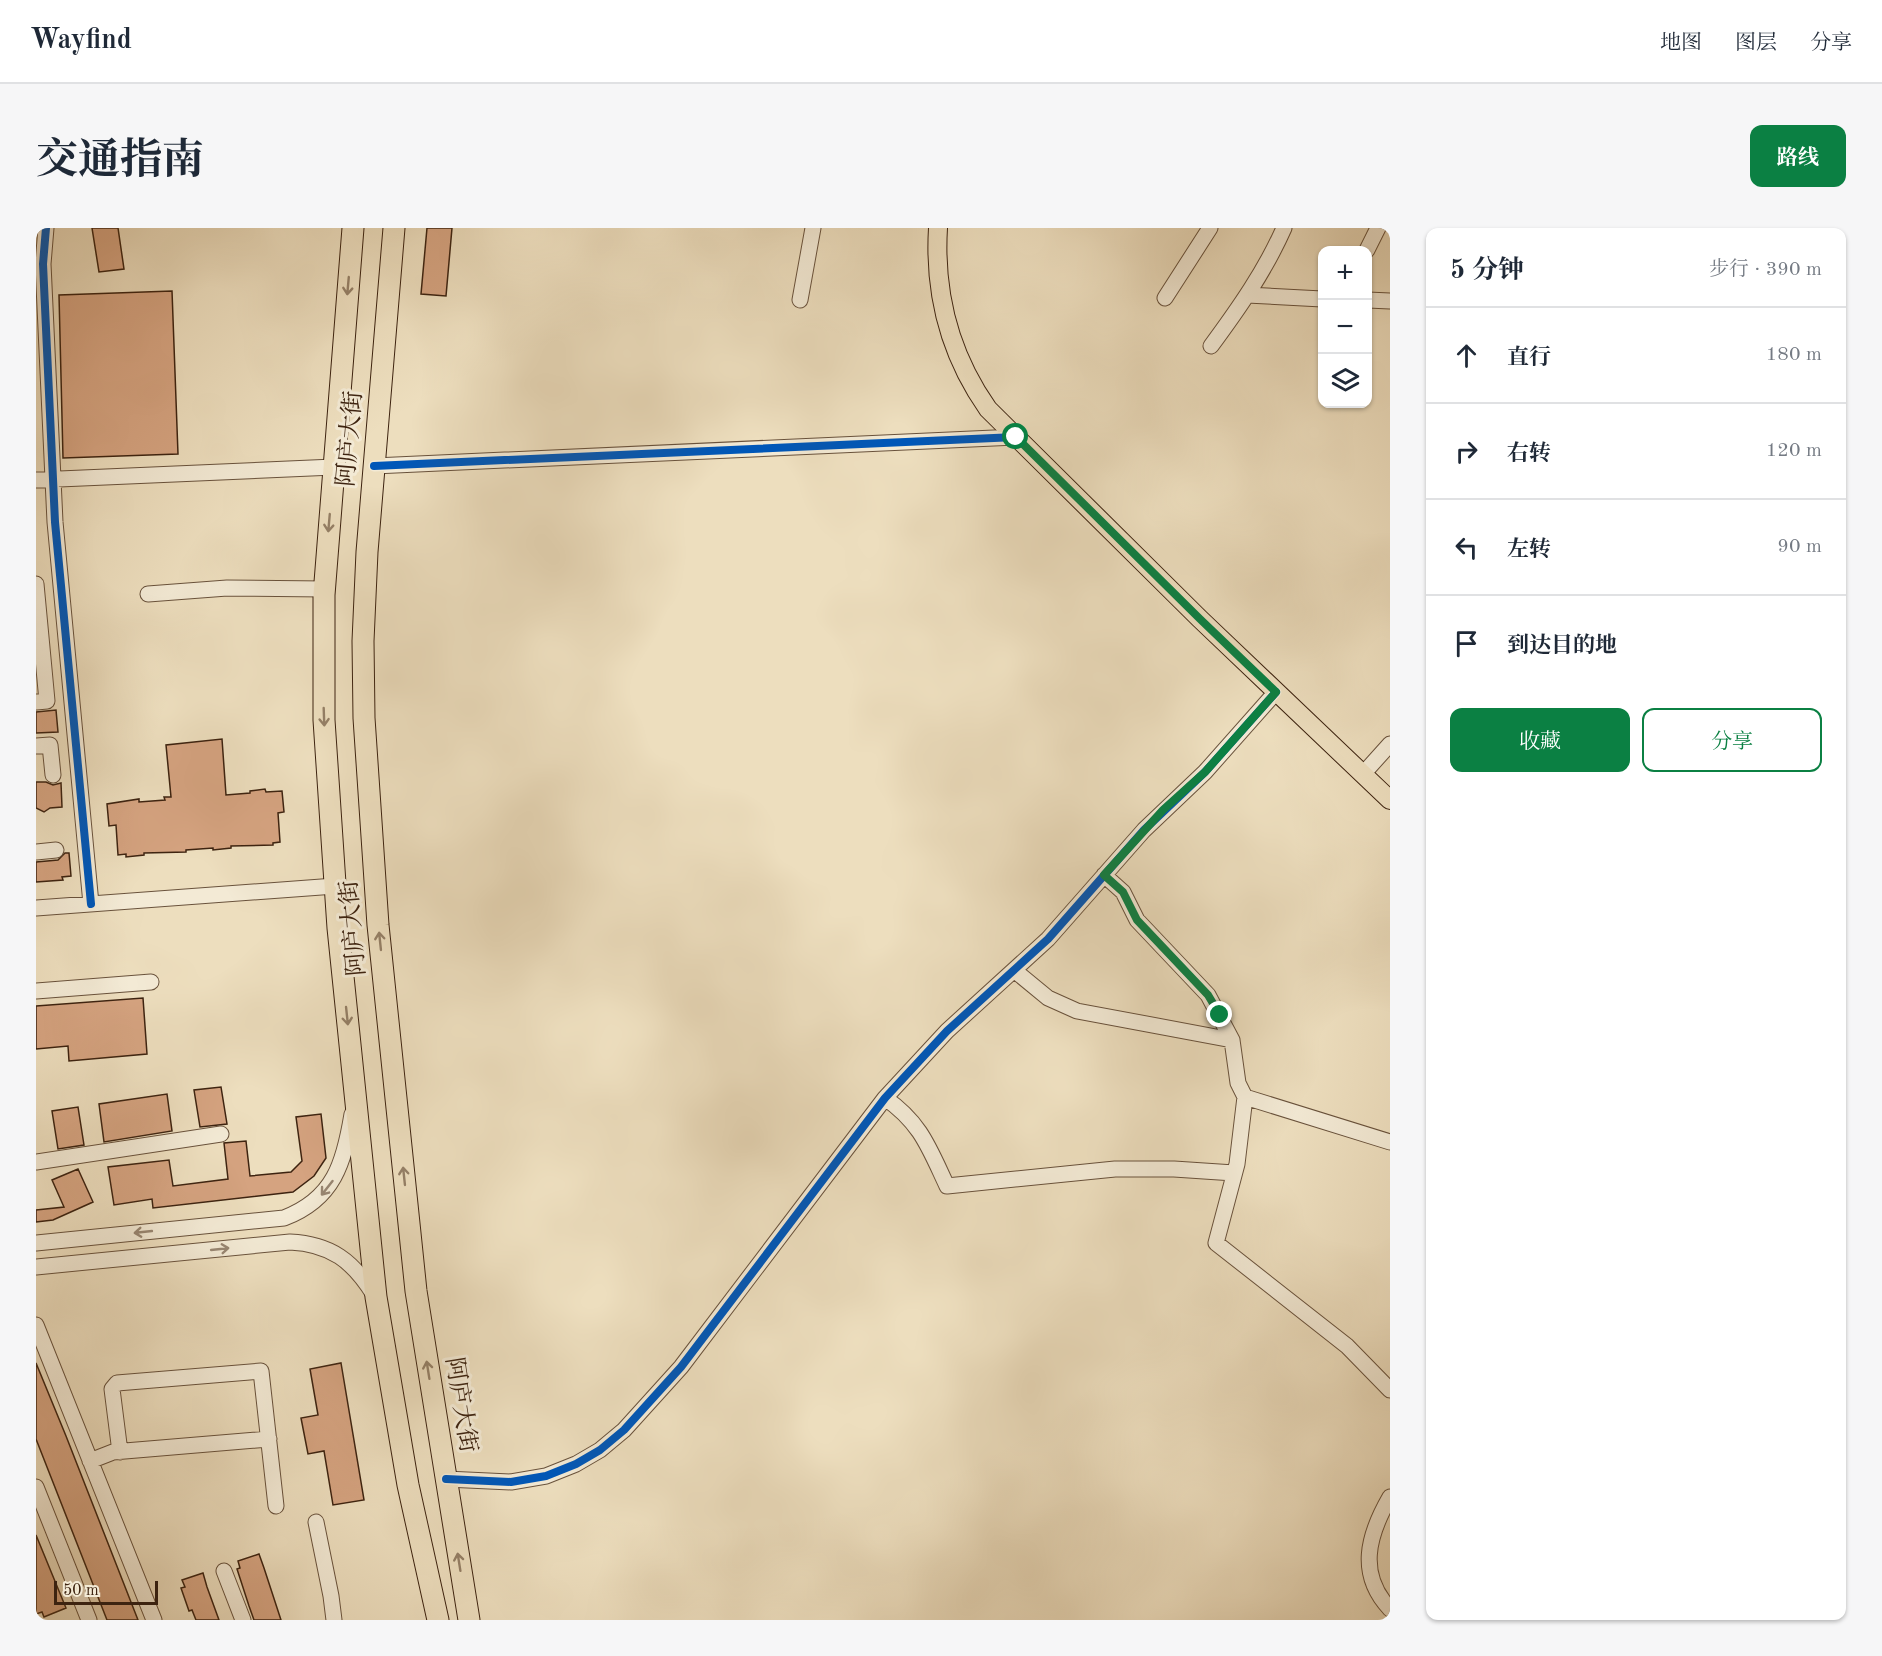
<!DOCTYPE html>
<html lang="zh">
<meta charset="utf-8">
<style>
:root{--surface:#fff;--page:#f6f6f7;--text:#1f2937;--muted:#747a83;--line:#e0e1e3;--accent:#0b8043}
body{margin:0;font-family:"Old Standard TT","Noto Serif SC",serif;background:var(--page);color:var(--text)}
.controls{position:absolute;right:18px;top:18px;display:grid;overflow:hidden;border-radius:12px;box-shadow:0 2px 4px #0004}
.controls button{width:54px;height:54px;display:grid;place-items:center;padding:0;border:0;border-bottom:2px solid var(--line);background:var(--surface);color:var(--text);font:30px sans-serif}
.scale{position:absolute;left:18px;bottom:15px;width:104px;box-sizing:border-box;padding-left:6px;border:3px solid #3d2310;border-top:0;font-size:16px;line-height:21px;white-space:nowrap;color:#3d2310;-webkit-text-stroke:4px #f3ead5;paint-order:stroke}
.stop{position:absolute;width:18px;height:18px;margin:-14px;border:4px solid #0b8043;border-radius:50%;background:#fff}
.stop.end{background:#0b8043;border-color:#fff;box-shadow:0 2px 6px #0008}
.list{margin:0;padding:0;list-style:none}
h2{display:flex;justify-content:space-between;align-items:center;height:78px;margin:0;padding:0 24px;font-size:26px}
h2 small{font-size:20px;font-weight:400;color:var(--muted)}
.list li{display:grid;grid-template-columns:39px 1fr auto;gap:18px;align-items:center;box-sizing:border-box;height:96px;padding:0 24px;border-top:2px solid var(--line)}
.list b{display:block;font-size:22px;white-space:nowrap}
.list em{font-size:20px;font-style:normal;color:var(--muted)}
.actions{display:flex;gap:12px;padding:18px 24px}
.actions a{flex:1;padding:14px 0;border:2px solid var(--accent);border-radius:12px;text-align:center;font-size:21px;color:var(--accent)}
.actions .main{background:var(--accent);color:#fff}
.icon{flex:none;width:33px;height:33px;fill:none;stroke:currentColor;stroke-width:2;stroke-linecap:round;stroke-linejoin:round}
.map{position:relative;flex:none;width:1354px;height:1392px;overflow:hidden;border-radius:12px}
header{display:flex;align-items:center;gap:36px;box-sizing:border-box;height:84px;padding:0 30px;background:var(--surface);border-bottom:2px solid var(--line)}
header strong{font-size:28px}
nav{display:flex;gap:33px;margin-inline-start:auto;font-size:21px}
.intro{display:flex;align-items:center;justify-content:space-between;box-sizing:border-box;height:144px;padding:0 36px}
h1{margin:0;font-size:42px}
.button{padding:15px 27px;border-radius:12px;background:var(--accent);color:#fff;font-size:21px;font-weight:700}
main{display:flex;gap:36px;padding:0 36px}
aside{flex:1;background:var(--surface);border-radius:12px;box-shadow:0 2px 4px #0004}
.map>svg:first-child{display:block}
.building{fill:#d5a380;stroke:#3d2310;stroke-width:1.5}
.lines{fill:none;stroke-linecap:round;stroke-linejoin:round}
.minor-casing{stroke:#69523c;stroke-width:17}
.major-casing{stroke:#3d2310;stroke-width:20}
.highway-casing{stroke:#3d2310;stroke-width:23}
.minor{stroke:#f3ead5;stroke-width:15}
.major{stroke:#eddebe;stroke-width:18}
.highway{stroke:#eddebe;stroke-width:21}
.cycleway-casing{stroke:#f3ead5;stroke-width:11}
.cycleway{stroke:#0057b8;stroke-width:8}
.oneway{stroke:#958067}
.oneway2{stroke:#988672}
.route{stroke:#0b8043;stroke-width:8}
.labels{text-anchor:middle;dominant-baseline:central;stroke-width:6;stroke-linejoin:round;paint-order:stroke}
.street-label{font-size:24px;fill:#3d2310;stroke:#f3ead5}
</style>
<header>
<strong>Wayfind</strong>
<nav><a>地图</a><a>图层</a><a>分享</a></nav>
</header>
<div class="intro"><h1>交通指南</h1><a class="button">路线</a></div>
<main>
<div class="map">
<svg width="1354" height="1392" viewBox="0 0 1354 1392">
<rect width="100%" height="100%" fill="#eddebe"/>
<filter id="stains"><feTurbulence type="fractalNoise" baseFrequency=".00333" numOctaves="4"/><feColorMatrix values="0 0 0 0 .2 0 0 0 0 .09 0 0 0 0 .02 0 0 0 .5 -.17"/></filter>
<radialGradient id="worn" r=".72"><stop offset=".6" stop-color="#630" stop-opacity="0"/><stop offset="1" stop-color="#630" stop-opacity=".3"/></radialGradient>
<!-- building -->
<path class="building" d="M56 0H82L88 41 63 44Z
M391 0H416L410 68 385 66Z
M136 63 142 226 27 230 23 67Z
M20 482 22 504 0 505V484Z
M186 511 190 567 214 565V563L229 561 230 564 246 563 248 584 242 585 244 614 237 615V617L195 618V620L177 622V620L150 622V624L108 625V627L90 629V626L82 627 80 597 73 598 71 576 103 571V574L129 572 128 569H135L130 517Z
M0 554H10L17 557 25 555 26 579 14 580 8 584 0 580Z
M29 625H33L35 648 26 649 27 652 0 654V634L22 632Z
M107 770 111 826 33 833 32 818 0 821V778Z
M185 859 191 896 164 899 158 862Z
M131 866 136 903 68 914 63 876Z
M42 879 48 917 22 921 16 883Z
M285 886 290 930 278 948 257 964 117 980 116 971 78 977 72 939 133 932 137 958 192 951 188 915 210 913 214 948 255 944 266 933 260 889Z
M42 941 57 974 17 992 0 994V982L28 979 16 952Z
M0 1135 30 1208 102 1392H71L0 1211Z
M305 1135 328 1272 297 1277 288 1223 272 1226 265 1190 282 1187 274 1141Z
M0 1307 30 1380 8 1389 6 1384 0 1386Z
M223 1326 228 1340 245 1392H218L213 1378 201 1341 204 1340 202 1333Z
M167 1345 171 1359 183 1392H160L156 1382 153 1383 145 1360 149 1359 146 1352Z"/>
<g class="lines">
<defs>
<path id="minor" d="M10 0 7 36 19 294 55 676
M1331 22 1342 0
M1211 67 1286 71
M1129 70 1174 0
M764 72 777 0
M1332 72 1354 73
M1175 118C1203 80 1229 43 1248 0
M338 238 980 209
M0 252 298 239
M0 356 11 473 0 474
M112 366 191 360 289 361
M0 518 14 517 17 547
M1327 546 1354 516
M0 624 20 622
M1068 647 1087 664 1101 692 1172 767 1196 812 1202 855 1209 869 1354 914
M0 680 299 658
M978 742 1012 770 1041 783 1196 812
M0 763 115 754
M1209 869 1201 936 1180 1015 1311 1118 1354 1162
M849 870C885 895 893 920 911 958L1079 941H1138L1198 945
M0 934 185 906
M0 1015 248 990C298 971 308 935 316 886
M0 1039 254 1014C295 1016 317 1033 338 1067
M0 1097 118 1392
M84 1224 76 1161 81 1155 225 1143 240 1278
M54 1233 77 1224 233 1211
M410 1251 475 1254 510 1248 540 1236 564 1222 588 1202 645 1139 849 870 911 803 1012 711 1108 602 1169 544 1240 464
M0 1259 53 1392
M1354 1269C1332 1307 1321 1346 1354 1381
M280 1294 295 1368 298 1392
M188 1343 207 1392"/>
<path id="major" d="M902 0C898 66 914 127 952 181L1164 391 1354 572"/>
<path id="highway" d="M317 0 288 367V492L302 700 340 1069 372 1257 402 1392
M358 0 331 324 327 413 328 490 342 697 380 1063 433 1392"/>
</defs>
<!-- minor casing -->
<use href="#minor" class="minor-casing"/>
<!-- major casing -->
<use href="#major" class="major-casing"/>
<!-- highway casing -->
<use href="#highway" class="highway-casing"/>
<!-- minor -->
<use href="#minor" class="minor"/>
<!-- major -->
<use href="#major" class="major"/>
<!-- highway -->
<use href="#highway" class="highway"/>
<defs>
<path id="cycleway" d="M10 0 7 36 19 294 55 676
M338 238 980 209
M410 1251 475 1254 510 1248 540 1236 564 1222 588 1202 645 1139 849 870 911 803 1012 711 1108 602 1169 544 1240 464"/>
</defs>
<!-- cycleway casing -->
<use href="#cycleway" class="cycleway-casing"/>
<!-- cycleway -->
<use href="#cycleway" class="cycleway"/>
</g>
<!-- one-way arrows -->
<defs><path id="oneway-shaft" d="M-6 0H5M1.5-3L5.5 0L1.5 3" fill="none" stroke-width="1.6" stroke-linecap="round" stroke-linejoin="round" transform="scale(1.5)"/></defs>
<g class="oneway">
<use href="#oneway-shaft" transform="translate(312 58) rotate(95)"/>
<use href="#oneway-shaft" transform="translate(293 295) rotate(95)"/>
<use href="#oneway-shaft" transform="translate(288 489) rotate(88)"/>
<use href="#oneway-shaft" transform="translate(344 713) rotate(-96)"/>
<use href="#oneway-shaft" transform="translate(311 788) rotate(84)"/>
<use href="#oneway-shaft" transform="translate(368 948) rotate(-96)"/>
<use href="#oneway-shaft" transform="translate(392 1142) rotate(-99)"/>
<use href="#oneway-shaft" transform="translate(423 1334) rotate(-99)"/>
</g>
<g class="oneway2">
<use href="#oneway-shaft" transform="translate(291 960) rotate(128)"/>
<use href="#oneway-shaft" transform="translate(107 1004) rotate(174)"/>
<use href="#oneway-shaft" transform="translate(184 1021) rotate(-6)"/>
</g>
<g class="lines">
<!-- route -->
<path class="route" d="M980 209 1164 391 1240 464 1169 544 1127 582 1068 647 1087 664 1101 692 1172 767 1184 787"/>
</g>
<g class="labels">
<!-- street labels -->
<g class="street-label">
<text transform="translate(315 211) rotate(-85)">阿庐大街</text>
<text transform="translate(318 700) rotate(-95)">阿庐大街</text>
<text transform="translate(424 1177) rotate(81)">阿庐大街</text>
</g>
</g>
<rect width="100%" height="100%" filter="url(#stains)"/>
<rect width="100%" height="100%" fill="url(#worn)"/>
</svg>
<div class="controls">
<button>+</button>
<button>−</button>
<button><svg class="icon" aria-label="layers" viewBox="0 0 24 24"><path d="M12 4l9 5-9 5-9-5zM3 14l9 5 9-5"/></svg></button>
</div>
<div class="scale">50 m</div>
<div class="stop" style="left:980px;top:209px"></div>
<div class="stop end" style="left:1184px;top:787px"></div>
</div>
<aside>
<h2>5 分钟<small>步行 · 390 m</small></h2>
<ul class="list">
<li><svg class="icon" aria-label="ahead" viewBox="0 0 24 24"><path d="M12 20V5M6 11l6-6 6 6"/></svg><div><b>直行</b></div><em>180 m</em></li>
<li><svg class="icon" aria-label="right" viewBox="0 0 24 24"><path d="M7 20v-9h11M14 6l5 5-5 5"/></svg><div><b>右转</b></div><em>120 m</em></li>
<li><svg class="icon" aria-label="left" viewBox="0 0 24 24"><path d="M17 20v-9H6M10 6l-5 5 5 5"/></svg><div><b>左转</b></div><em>90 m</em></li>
<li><svg class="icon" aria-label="arrive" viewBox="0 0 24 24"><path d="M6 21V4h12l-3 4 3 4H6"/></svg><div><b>到达目的地</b></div></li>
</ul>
<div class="actions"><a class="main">收藏</a><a>分享</a></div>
</aside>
</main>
